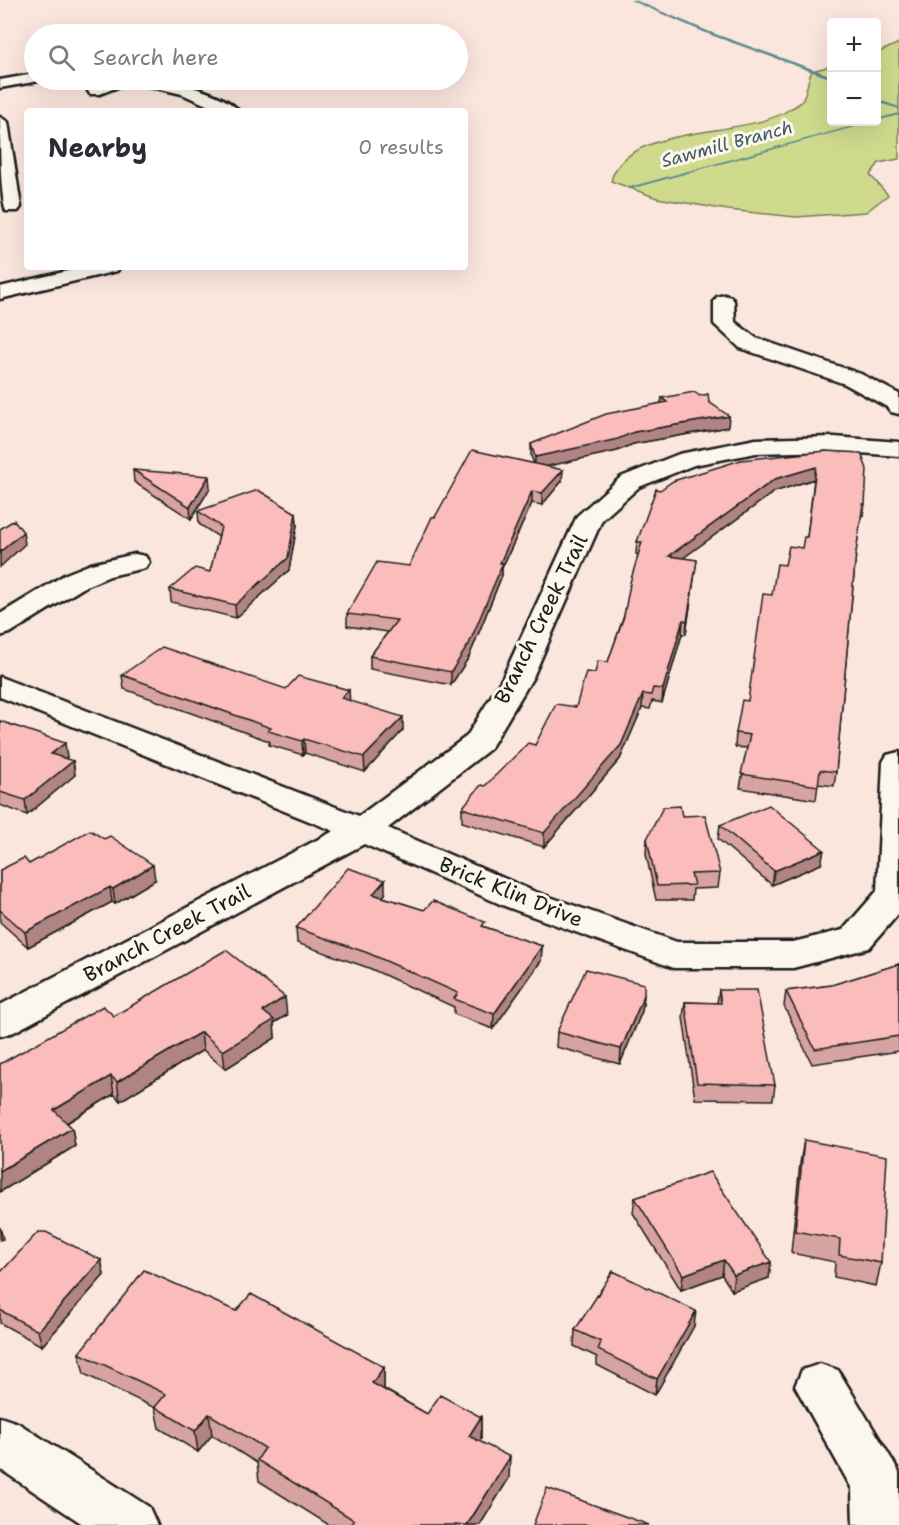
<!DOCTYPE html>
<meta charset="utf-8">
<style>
:root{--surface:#fff;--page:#f7f7f7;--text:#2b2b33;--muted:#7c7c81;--line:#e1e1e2}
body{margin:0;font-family:"Shantell Sans",sans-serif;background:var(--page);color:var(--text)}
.controls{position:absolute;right:18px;top:18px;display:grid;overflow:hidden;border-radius:6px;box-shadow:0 6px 24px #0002}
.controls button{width:54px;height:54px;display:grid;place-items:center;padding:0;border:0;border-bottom:2px solid var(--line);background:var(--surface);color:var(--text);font:30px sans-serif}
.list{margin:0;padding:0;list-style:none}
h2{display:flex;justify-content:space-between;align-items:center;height:78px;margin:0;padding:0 24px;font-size:26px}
h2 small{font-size:20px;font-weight:400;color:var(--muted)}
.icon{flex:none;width:33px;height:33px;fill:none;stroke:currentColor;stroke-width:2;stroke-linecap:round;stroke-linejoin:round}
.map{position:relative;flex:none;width:899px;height:1525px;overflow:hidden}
.search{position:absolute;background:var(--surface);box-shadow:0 6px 24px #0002;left:24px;top:24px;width:444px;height:66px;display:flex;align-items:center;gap:15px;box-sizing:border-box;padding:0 21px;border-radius:33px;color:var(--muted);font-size:22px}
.panel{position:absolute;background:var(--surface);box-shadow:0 6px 24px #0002;left:24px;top:108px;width:444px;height:162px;border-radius:6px}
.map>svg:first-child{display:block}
.green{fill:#cfda8d;stroke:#767b54;stroke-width:1.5}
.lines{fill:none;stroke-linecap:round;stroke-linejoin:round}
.stream{fill:#5a8893;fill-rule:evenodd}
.minor-casing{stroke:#1c1c1c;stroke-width:5}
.minor{fill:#fbf7ec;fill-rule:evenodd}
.wall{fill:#d7a3a1;stroke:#1c1c1c;stroke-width:1.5}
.shaded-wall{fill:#af8483;stroke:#1c1c1c;stroke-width:1.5}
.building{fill:#fabdbb;stroke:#1c1c1c;stroke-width:1.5}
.labels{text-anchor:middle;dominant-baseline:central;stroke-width:6;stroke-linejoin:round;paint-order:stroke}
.far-water-label{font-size:18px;font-style:italic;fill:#405b62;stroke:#fbf7ec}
.street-label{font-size:21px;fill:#1c1c1c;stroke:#fbf7ec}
</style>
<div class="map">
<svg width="899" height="1525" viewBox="0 0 899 1525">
<rect width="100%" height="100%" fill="#fbe6dd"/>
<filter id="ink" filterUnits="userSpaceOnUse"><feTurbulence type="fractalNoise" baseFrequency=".0167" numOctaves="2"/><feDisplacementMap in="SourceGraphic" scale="12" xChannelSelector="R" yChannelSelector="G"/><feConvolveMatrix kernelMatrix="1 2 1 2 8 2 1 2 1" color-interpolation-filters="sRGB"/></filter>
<g filter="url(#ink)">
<!-- green -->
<path class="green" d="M899 43V159L879 163 870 175 888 195 866 212 796 217 728 210 657 198 611 181C626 122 748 139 790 109 794 107 800 104 802 101 807 93 807 80 812 71L831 66 832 122H876L877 53Z"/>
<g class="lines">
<!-- stream -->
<path class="stream" d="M630 0H635L710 32 832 76V79L708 34Z
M876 99 899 107V109L876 102Z
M899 113V115L876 121V119Z
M867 122H872L630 189 626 188Z"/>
<defs>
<path id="minor" d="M34 74V80H40L39 81 0 88V80Z
M111 80H130L128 83 100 94H90L88 91 90 88Z
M133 80C158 77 222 90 239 111H220L182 94 135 83Z
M0 117 8 122 21 207 18 211H6C0 196 0 137 0 117Z
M85 267H120L117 271 0 299V287Z
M724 295 731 297 734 301 735 322 756 338 861 374 899 394V414L891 412 887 407 845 384 740 348 714 324V301L717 297Z
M834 437 899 442V456L834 451 756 453 694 465 639 487 602 520 533 677 490 749 388 828 533 891 677 942H793L843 930 877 891 883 762 887 755 899 752V913L869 948 793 968H674L507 907 364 844 14 1032 0 1036V1005L334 831 0 697V677L359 816 467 736 503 677 577 516 621 477 679 454 756 439Z
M135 554 145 556 149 562 145 568 110 576 86 586 10 633 0 636V614L66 574 91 564Z
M820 1364 838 1370 897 1468 899 1473V1525H853L852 1489 795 1386 802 1370Z
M0 1417 18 1423 149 1507 157 1525H84L0 1469Z"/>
</defs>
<!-- minor casing -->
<use href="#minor" class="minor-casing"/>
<!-- minor -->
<use href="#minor" class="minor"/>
</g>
<!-- wall -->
<path class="wall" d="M662 398 709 402 728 427 633 444 617 451 546 466 562 481 542 505 532 503 502 568V575L469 657 451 685 370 669V656L388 632 347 626V614L409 566 435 517 534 464 531 456V444L661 403Z
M826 451 865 504 863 516H861L856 552 836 772 834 786 818 784 816 800 740 788 747 748 735 747 736 733 748 701 772 595 785 565 802 548 807 537 814 479 774 492 683 558 695 572 686 634H682L662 703 652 701 650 709 642 708 620 759 544 847 462 822V808L485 786 535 745 576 707 595 673 608 662 624 616 638 555 636 554 637 542 660 490Z
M133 470 210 488 191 519 134 482Z
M198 511 296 513 297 525 289 570 236 618 171 602 170 589 210 572 219 537 199 524Z
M122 675 286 689 350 701 403 730 365 772 305 753 303 755 269 745V741L124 689Z
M0 721 67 757 65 759 73 761 75 775 27 815 0 805Z
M682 816 720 873 718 888 693 889 692 900H656L646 854 647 839Z
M720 825 821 864 772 885 718 839Z
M29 864 155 880 115 904 112 902 28 947 0 922V870Z
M385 894 383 897 424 910 485 927 542 946 541 961 493 1029 454 1014V1007L369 968 297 943 296 928Z
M899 964V1051L812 1064 784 1006 786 991 832 985Z
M719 990 775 1085 773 1100 695 1099 683 1017 685 1002 717 1003Z
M644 995 642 1011 620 1064 556 1047 557 1032Z
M287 1015 274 1023 275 1038 225 1069 203 1050 120 1101 114 1094 67 1123 72 1128 75 1146 0 1192 114 1016Z
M804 1140 881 1263 876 1286 834 1277 835 1262 791 1253 800 1163Z
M635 1198 771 1262 769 1278 732 1291 722 1275 681 1290 633 1213Z
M101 1260 104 1275 42 1346 0 1323V1273Z
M236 1311 384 1367V1389L427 1414 481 1417V1439L479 1441 509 1478 480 1525H329L259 1481 257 1463 212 1435 198 1452 159 1428 155 1408 84 1374 79 1353Z
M694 1326 655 1395 597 1365V1357L574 1346 575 1330Z"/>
<!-- shaded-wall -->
<path class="shaded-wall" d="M729 416 728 427 633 444 617 451 535 469V457L634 432Z
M816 467 814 479 774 492 668 569 669 556 775 479Z
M563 470 562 481 542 505V493Z
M209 476 210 488 191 519 190 507Z
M532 491V503L502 568V575L469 657 451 685V672Z
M296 513 297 525 289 570 236 618 235 605Z
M23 532 25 544 0 567V552Z
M697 560 695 572 686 634 687 621Z
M683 620 682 634 662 703 663 689Z
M349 690 350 703 341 698Z
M643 694 642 708 620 759 544 847V833Z
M403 717V730L365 772 364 757Z
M304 739 305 753 303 755 302 741Z
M65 743 67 757 54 768 51 754Z
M73 761 75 775 27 815 25 800Z
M824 850 821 864 772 885 774 871Z
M153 865 155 880 115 904 113 889Z
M385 880V894L373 908V894Z
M110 887 112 902 28 947 25 932Z
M542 946 541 961 493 1029 494 1014Z
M644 995 642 1011 620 1064 621 1049Z
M285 997 287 1015 274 1023 275 1038 225 1069 223 1051 263 1011Z
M201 1032 203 1050 120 1101 117 1082Z
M111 1076 114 1094 58 1128 54 1110Z
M72 1128 75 1146 0 1192V1171Z
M0 1227 3 1239 0 1240Z
M101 1260 104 1275 42 1346 38 1331Z
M724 1260 722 1275 681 1290 683 1275Z
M771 1262 769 1278 732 1291 734 1275Z
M696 1311 694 1326 655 1395 657 1379Z
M384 1367V1388L373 1404 372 1383Z
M209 1414 212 1435 198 1452 195 1431Z
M481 1417V1439L469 1457V1436Z
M510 1457 509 1478 480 1525H467Z"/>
<!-- building -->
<path class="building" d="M694 392 700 396 708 394 709 402 729 416 634 432 618 439 535 457 531 444 606 414 667 402 662 398Z
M472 450 563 470 542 493 532 491 500 563H503L469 644 451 672 370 656 397 620 347 614 377 562 409 566 432 517H435Z
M826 451 861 453 867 469 865 504H863L856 552 836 772 820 770 818 786 741 774 750 735 736 733 742 700 748 701 763 594 772 595 777 564 785 565 789 546 802 548 804 537H807L816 467 775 479 669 556 697 560 687 621 683 620 663 689 653 688 651 695 643 694 621 745 544 833 462 808 481 785 485 786 528 743 535 745 556 704 576 707 586 672 595 673 598 661 608 662 624 616 630 584 629 586 642 542H637L656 489 660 490 673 481 741 460Z
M133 470 209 476 190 507Z
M258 490 296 513 288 558 235 605 170 589 195 568 210 572 221 527 198 511Z
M14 520 23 532 0 552V529Z
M162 647 286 689 298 676 349 690 341 698 403 717 364 757 304 739 302 741 268 731 271 728 122 675Z
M0 721 65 743 51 754 73 761 25 800 0 792Z
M769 805 824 850 774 871 720 825Z
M680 806 682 816 705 815 720 873 691 874 694 885 657 886 647 839 663 807Z
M90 830 104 839 110 836 153 865 113 889 110 887 25 932 0 910V870L24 858 29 864Z
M348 868 385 880 373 894 424 910 433 901 485 922 482 926 542 946 494 1014 454 999 458 993 368 953 296 928Z
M226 950 285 997 263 1011 274 1020 223 1051 201 1032 117 1082 111 1076 54 1110 72 1128 0 1171V1064L103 1006 114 1016Z
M899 964V1036L815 1049 786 991 832 985Z
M586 969 644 984V995L621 1049 557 1032Z
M719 990H757L775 1085 697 1083 685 1002 721 1003Z
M804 1140 887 1156 881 1263 839 1255 840 1239 795 1231Z
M710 1172 771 1262 734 1275 724 1260 683 1275 635 1198Z
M38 1232H46L101 1260 38 1331 0 1310V1273Z
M144 1270 236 1311 251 1294 384 1367 372 1383 427 1414 440 1395 481 1417 469 1436 510 1457 467 1525H351L354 1520 257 1460 265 1448 209 1414 195 1431 155 1407 166 1394 79 1353Z
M613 1271 696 1311 657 1379 598 1350 601 1342 575 1330Z
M547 1488 649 1525H533Z"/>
</g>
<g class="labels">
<!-- far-water labels -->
<g class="far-water-label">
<text transform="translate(727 144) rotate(-15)">Sawmill Branch</text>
</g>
<!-- street labels -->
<g class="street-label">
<text transform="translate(541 619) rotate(-64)">Branch Creek Trail</text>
<text transform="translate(511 892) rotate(22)">Brick Klin Drive</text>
<text transform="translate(167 933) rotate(-28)">Branch Creek Trail</text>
</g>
</g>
</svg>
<div class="controls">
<button>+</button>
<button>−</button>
</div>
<div class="search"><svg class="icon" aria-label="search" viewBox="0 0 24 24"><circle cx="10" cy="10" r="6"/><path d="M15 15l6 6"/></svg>Search here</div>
<section class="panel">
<h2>Nearby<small>0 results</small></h2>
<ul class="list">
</ul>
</section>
</div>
